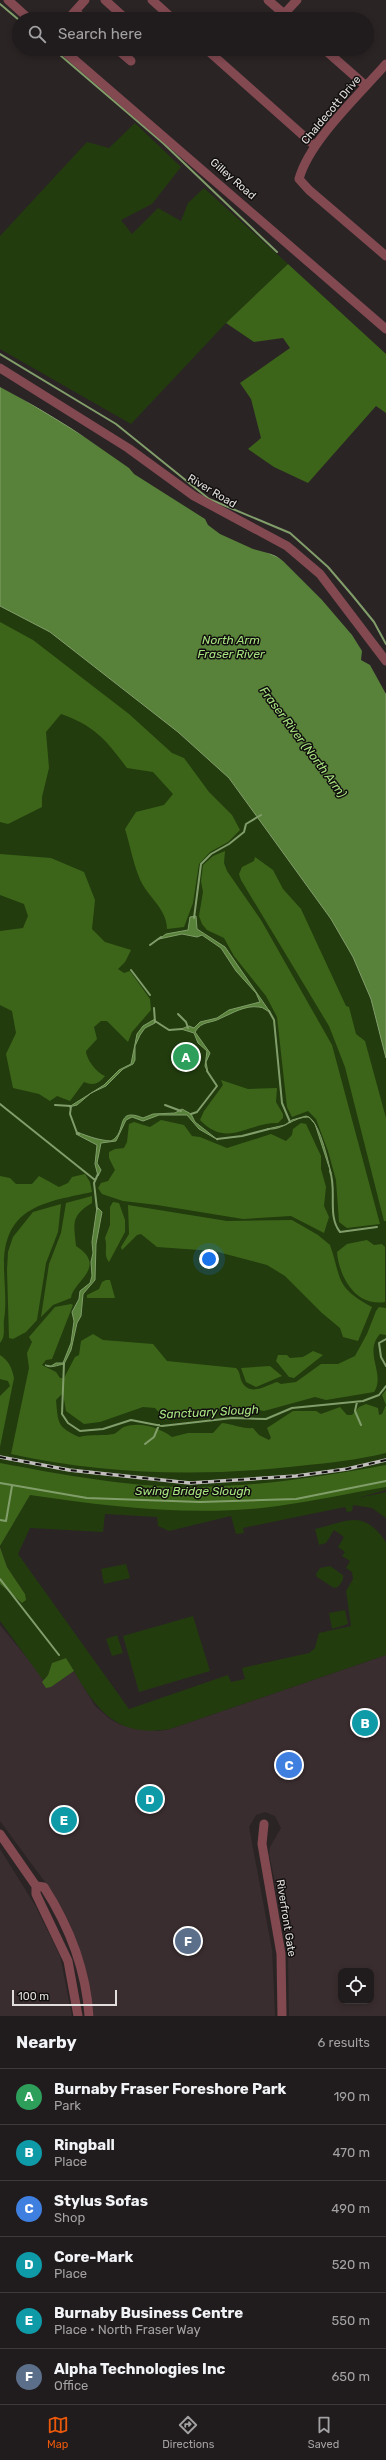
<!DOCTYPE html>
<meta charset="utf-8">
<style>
:root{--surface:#201b1c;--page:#282425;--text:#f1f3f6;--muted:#a2a1a3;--line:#3d393b;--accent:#ea580c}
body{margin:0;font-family:Rubik,sans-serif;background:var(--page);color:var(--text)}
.controls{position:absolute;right:12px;bottom:12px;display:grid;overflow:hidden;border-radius:8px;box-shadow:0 2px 6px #0003}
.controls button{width:36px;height:36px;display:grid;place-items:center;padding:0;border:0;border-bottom:1px solid var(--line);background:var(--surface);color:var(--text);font:20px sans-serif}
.scale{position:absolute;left:12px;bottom:10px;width:105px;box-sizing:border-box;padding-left:4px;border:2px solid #e2dede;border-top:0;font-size:11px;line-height:14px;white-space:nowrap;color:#e2dede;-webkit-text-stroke:3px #110e0e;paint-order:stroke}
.you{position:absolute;left:209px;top:1259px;width:14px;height:14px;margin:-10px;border:3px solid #fff;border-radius:50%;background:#1a73e8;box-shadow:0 0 0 6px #1a73e833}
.badge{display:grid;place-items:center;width:26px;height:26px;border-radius:50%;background:var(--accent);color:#fff;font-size:13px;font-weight:700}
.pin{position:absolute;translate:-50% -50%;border:2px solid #fff;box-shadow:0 1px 4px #0006}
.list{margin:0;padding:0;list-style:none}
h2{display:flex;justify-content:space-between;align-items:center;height:52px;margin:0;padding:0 16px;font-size:17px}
h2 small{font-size:13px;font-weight:400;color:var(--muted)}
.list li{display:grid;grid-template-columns:26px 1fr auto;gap:12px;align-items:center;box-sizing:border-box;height:56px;padding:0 16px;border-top:1px solid var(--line)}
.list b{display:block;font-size:15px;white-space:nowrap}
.list p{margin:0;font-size:13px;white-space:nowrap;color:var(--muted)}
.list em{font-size:13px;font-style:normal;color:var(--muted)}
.icon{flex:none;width:22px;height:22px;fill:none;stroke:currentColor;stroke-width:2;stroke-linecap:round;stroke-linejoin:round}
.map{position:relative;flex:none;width:386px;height:2016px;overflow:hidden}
.search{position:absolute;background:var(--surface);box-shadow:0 2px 6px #0003;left:12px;right:12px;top:12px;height:44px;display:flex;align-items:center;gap:10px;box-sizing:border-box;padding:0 14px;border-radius:22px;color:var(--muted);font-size:15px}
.sheet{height:388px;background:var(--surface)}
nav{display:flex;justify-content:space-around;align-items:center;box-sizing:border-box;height:56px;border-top:1px solid var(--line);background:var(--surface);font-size:11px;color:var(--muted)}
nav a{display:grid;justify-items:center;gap:2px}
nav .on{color:var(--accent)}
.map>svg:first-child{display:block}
.built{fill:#3a2d2f;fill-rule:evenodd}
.green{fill:#223c0e}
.forest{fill:#3c6519}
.water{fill:#588239;stroke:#819e6a}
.pier{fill:#2b2425}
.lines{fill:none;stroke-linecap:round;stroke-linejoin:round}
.stream{stroke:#819e6a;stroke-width:2}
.minor{stroke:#824951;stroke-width:9}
.rail-casing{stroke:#c2bebe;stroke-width:3.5}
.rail{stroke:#110e0e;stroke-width:2;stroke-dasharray:6;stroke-linecap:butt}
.labels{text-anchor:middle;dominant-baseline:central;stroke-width:3;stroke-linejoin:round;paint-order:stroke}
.street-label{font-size:11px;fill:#e2dede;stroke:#110e0e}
.water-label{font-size:12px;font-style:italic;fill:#a8e480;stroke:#110e0e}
</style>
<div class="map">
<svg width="386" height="2016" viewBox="0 0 386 2016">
<rect width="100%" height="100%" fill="#2b2425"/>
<!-- built -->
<path class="built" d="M0 1625 51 1687 74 1671 95 1706 110 1719 121 1725 159 1731 170 1729 386 1655V2016H289L288 1956 282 1915 269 1854 270 1847 281 1828 275 1816 265 1812 256 1815 249 1827 272 1950 275 2016H94L85 1966 68 1920 51 1890 0 1821ZM341 1971H371V2001H341Z
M0 1849 36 1907 60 1956 72 2016H0Z"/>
<!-- green -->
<path class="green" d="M135 123 181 167 152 204 121 220 132 234 158 208 181 221 188 203 204 188 288 264 226 323 131 424 0 349V236L87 142 109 148Z
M0 606 50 632 178 732 229 778 331 919 353 957 371 999 386 1058V1490L358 1498 386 1492V1518L372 1508 353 1505 352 1511 347 1512 345 1507 243 1528 244 1533 236 1534 231 1516 169 1531 158 1526 157 1517 105 1514 103 1532 30 1528 18 1554 129 1709 228 1675 231 1682 245 1679 242 1668 309 1653 315 1648 319 1633 351 1626 346 1591 353 1579 352 1572 346 1568 350 1561 342 1556 345 1552 338 1547 344 1537 334 1530 326 1543 319 1545 315 1529C349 1521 363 1509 386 1542V1655L170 1729C110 1739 93 1703 66 1658L52 1663 48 1675 43 1680 0 1621V1584L22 1603 25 1594 7 1567 0 1546 28 1498 0 1532Z
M126 1564 130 1578 104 1584 101 1569Z
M330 1566 343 1575V1580L338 1587 334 1588 317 1577 316 1574 320 1568Z
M345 1610 348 1624 332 1629 329 1613Z
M193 1616 210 1671 139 1692 123 1636Z
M117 1635 123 1653 112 1656 106 1639Z"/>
<!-- forest -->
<path class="forest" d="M288 264 386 354V413L376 406 308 483 274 467 248 449 261 438 251 399 240 383 290 348 283 338 254 342 226 323Z
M0 622 33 640 129 714 172 753 184 758 209 792 232 815 240 830 228 842 210 852 199 864 193 903 184 927 167 929C167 908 146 896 139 877 133 862 130 845 125 829L136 812 164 805 173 794 153 772 127 768C107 741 94 725 61 714L46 732 49 768 42 797V807L8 824 0 822Z
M225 851 224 863 227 871 261 920 332 1045 380 1224 347 1228 339 1222 336 1180 328 1151 316 1119 308 1111 292 1117 287 1107 277 1017 266 996 234 956 224 938 207 930 202 924 199 916 203 892 201 881 203 865 213 856Z
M0 854 51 858 84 872 95 900 92 929 105 942 131 950 125 962 118 969 124 973 130 971 150 999 151 1010 132 1032 128 1042 107 1021H101L94 1027 97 1039 86 1051C86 1059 97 1073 105 1076 99 1084 93 1086 84 1082L70 1101 57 1096 50 1101 39 1094 13 1088 6 1054 16 1033 12 1011 0 1005V931L23 928 28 916 24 904 0 895Z
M255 857 273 870 283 889 301 909 346 1006 349 1007 356 1034 365 1041 386 1118V1221H384L345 1067 329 1026 241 880 239 874 242 867 254 861Z
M221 1080 248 1089 277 1088 276 1102 283 1114V1118L278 1123C248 1122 228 1149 200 1120L204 1111 223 1085Z
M161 1120 184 1125 192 1136 200 1137 227 1148 271 1134 286 1141 292 1135 293 1129 301 1123 306 1124 321 1156V1169L326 1187 324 1206 329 1217 324 1233 291 1216 243 1219 157 1205 123 1201 102 1194 98 1188 101 1183 108 1181 115 1170 109 1158V1152L115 1149 124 1148 127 1142 129 1124 134 1122 150 1127Z
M85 1174 90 1182 92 1192C46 1202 4 1206 4 1265 4 1283 7 1301 4 1320 3 1328 6 1336 0 1343V1176L10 1178 16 1184H32L39 1176 59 1187 68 1183 72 1177Z
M92 1196V1203C70 1216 74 1224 76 1246 109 1267 72 1282 71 1298L53 1305 41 1317 49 1264 61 1233 66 1203Z
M113 1202 119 1203 125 1220V1232L109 1262C103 1256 108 1247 105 1238L110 1225V1207Z
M61 1204 58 1232 46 1263 37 1320 26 1332 13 1339 9 1338 7 1270 8 1252 13 1237 33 1212Z
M128 1205 227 1221 292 1220 318 1235 330 1245C342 1280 335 1287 372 1307L358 1341 343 1337 340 1328 322 1313 285 1276 267 1265 214 1251 157 1247 141 1234 137 1235 122 1250 121 1247 129 1234Z
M367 1240 374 1245 382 1244 385 1247V1302C355 1307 339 1276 337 1252L347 1244Z
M106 1280H110L115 1298H87V1295L99 1289 102 1282Z
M71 1304 73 1305 52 1359 46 1360 42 1365 56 1372 60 1378H64L75 1357 79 1355 81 1341 93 1334 103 1340 153 1344 167 1361 236 1368C241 1373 239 1376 242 1382 250 1397 267 1385 277 1382L281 1384 296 1382 321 1364H338L355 1356 367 1334 376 1311 379 1307 386 1308V1335L380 1334C363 1353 386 1374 374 1392L326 1400 315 1397 264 1411 249 1408 205 1410 166 1420 155 1408 143 1407 100 1422 84 1424 66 1411 63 1393 56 1400C58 1423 57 1427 79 1437 91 1434 104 1436 114 1434 118 1432 121 1428 124 1427 140 1421 160 1428 172 1437L188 1433H213L222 1423C233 1424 242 1429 253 1428L259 1435 269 1440 271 1438 267 1428 293 1411H316L321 1414 340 1407 347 1415H352L359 1407 366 1404 378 1408 379 1415 382 1414 386 1405 382 1395 386 1390V1453C357 1460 328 1463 299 1466 204 1477 105 1475 11 1454L29 1368 27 1353 32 1342 29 1337 55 1307Z
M313 1351 323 1355 294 1378 289 1377 276 1361 278 1355H287L290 1358 303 1357Z
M0 1355C9 1361 12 1368 14 1378L0 1447V1396L10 1386 8 1381 0 1379Z
M270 1366 282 1376 256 1387 246 1382 241 1368Z
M0 1463C65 1475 132 1488 199 1487 262 1486 324 1476 386 1465V1487C350 1493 314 1501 278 1506 197 1517 111 1507 30 1495L0 1546Z
M0 1547 7 1567 25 1594 26 1600 22 1603 0 1584Z
M66 1658 74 1671 51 1687 46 1688 42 1682 48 1675 52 1663Z"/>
<!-- water -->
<path class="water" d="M0 385 85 437 243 541 294 565 336 610 386 686V1058L371 999 353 957 331 919 229 778 178 732 50 632 0 606Z
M196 916 197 929 225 947 270 1012C266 1011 264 1007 259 1007 245 1005 233 1013 221 1018 211 1024 202 1020 195 1032L210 1053 206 1062 208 1073 205 1066 207 1051 198 1043 194 1033 181 1029 189 1026 194 1028 200 1022 217 1018 229 1010 260 1002 256 993 236 971 221 948 202 935 197 937 182 934 159 939 166 934 188 930 190 917Z
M155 1019V1023L145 1028 140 1035 135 1046V1060L133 1064 123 1069 106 1086 91 1093 77 1105 69 1107 104 1085 119 1070 131 1064 137 1034 143 1026Z
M182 1109 191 1114 195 1122 218 1140 199 1129 187 1115H159L143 1121 132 1117 126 1120 116 1141 101 1143 97 1163 101 1170 98 1176 95 1164 97 1145 76 1134 77 1132C90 1137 98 1140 111 1141 128 1133 114 1106 143 1118L153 1114 175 1113Z
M306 1116C319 1118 328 1161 331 1173L315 1124 309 1117C294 1116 283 1131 267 1129L285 1125 292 1120Z
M97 1207 102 1212 96 1244 95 1280 83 1294 81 1316 77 1323 71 1350 64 1364C57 1365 50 1369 45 1365L51 1366 56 1363H63L71 1343 74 1321 72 1312 79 1299 80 1291 90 1283 92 1276 91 1262 93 1253 92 1242Z"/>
<!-- pier -->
<path class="pier" d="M0 383 86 435 244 539 295 564 337 608 372 657 386 682V694L370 665 361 660 362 651 352 635 322 600 283 561 275 555 253 549 220 534 208 525 205 519 134 474 129 468 57 418 0 387Z"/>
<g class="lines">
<!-- stream -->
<path class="stream" d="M0 4 19 20
M53 49 163 143 277 252
M0 354 116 424 209 499 290 533 328 567 352 595 374 622 386 644
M194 918 201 864 211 854 229 844 244 832 246 824 261 815
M150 945 161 937
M131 970 150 995
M154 1008 155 1022
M269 1011 274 1020 282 1103 290 1122
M178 1014 186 1022 188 1028
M155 1021 169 1030 182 1029
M0 1104 95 1180
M55 1105 71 1106
M165 1105 181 1111
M71 1106 70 1114 77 1133 79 1134
M191 1114 197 1112 217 1086 207 1071
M217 1139 242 1136 269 1129
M330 1171C337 1190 327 1216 340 1232L377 1227
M97 1209 94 1183 98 1174
M386 1339 379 1343 381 1357 386 1366
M64 1363 62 1414 68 1423 80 1431 103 1429 131 1420 162 1426 232 1418 266 1419 292 1408 363 1401 379 1395 386 1386
M357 1402 355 1411 361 1425
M145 1444 154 1437 159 1425
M0 1483 87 1498 200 1502 296 1499 386 1481
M0 1520 6 1521 12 1486
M0 1579 59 1655"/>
<!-- minor -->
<path class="minor" d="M8 0 29 19
M105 0 126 19
M152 0 173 19
M268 0 290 19
M75 11 84 19
M284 14 297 0
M68 19 85 0
M62 49 386 329
M117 49 131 61
M206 49 315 146
M324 49 366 86
M386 64C360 94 309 141 299 179L309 190 386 256
M0 368 128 448 194 496 287 546 320 574 386 661
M264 1824 262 1844 281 1954 282 2016
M0 1834 36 1886V1894L68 1961 78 2016
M36 1886 44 1887C69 1926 86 1969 89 2016"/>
<defs>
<path id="rail" d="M0 1457 69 1470 190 1483 296 1476 347 1469 386 1460"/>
</defs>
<!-- rail casing -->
<use href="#rail" class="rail-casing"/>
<!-- rail -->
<use href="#rail" class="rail"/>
</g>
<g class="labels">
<!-- street labels -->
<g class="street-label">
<text transform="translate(331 110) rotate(-50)">Chaldecott Drive</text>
<text transform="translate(233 179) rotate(41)">Gilley Road</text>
<text transform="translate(212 491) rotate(31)">River Road</text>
<text transform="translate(286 1918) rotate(81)">Riverfront Gate</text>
</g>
<!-- water labels -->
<g class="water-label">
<text x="231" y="640">North Arm<tspan x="231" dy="14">Fraser River</tspan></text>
<text transform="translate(303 742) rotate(53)">Fraser River (North Arm)</text>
<text transform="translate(209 1412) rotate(-3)">Sanctuary Slough</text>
<text x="193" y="1491">Swing Bridge Slough</text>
</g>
</g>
</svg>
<div class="controls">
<button><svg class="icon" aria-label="locate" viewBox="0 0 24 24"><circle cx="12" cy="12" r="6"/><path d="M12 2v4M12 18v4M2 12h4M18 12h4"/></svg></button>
</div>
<div class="scale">100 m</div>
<div class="you"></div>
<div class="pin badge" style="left:186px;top:1057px;background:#2e9e5b">A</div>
<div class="pin badge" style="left:365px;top:1723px;background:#0f9aa8">B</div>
<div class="pin badge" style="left:289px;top:1765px;background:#3f7fe0">C</div>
<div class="pin badge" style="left:150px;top:1799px;background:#0f9aa8">D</div>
<div class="pin badge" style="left:64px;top:1820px;background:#0f9aa8">E</div>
<div class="pin badge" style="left:188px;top:1941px;background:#5c6f8a">F</div>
<div class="search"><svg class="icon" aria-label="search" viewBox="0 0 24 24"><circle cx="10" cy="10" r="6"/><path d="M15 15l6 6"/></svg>Search here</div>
</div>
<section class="sheet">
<h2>Nearby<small>6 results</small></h2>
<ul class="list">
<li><span class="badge" style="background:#2e9e5b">A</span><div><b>Burnaby Fraser Foreshore Park</b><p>Park</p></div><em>190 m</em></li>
<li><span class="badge" style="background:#0f9aa8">B</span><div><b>Ringball</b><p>Place</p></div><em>470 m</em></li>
<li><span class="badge" style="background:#3f7fe0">C</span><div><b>Stylus Sofas</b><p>Shop</p></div><em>490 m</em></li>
<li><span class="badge" style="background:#0f9aa8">D</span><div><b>Core-Mark</b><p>Place</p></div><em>520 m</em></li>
<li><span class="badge" style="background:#0f9aa8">E</span><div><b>Burnaby Business Centre</b><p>Place · North Fraser Way</p></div><em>550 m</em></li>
<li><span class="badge" style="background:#5c6f8a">F</span><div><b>Alpha Technologies Inc</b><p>Office</p></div><em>650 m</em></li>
</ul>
</section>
<nav>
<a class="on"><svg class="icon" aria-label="map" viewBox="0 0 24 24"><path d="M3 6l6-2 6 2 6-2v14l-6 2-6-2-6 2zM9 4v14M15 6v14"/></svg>Map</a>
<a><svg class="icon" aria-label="directions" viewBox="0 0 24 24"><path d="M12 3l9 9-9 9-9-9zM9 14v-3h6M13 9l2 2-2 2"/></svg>Directions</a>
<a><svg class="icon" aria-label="saved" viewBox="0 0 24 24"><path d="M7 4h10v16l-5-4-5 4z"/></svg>Saved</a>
</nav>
